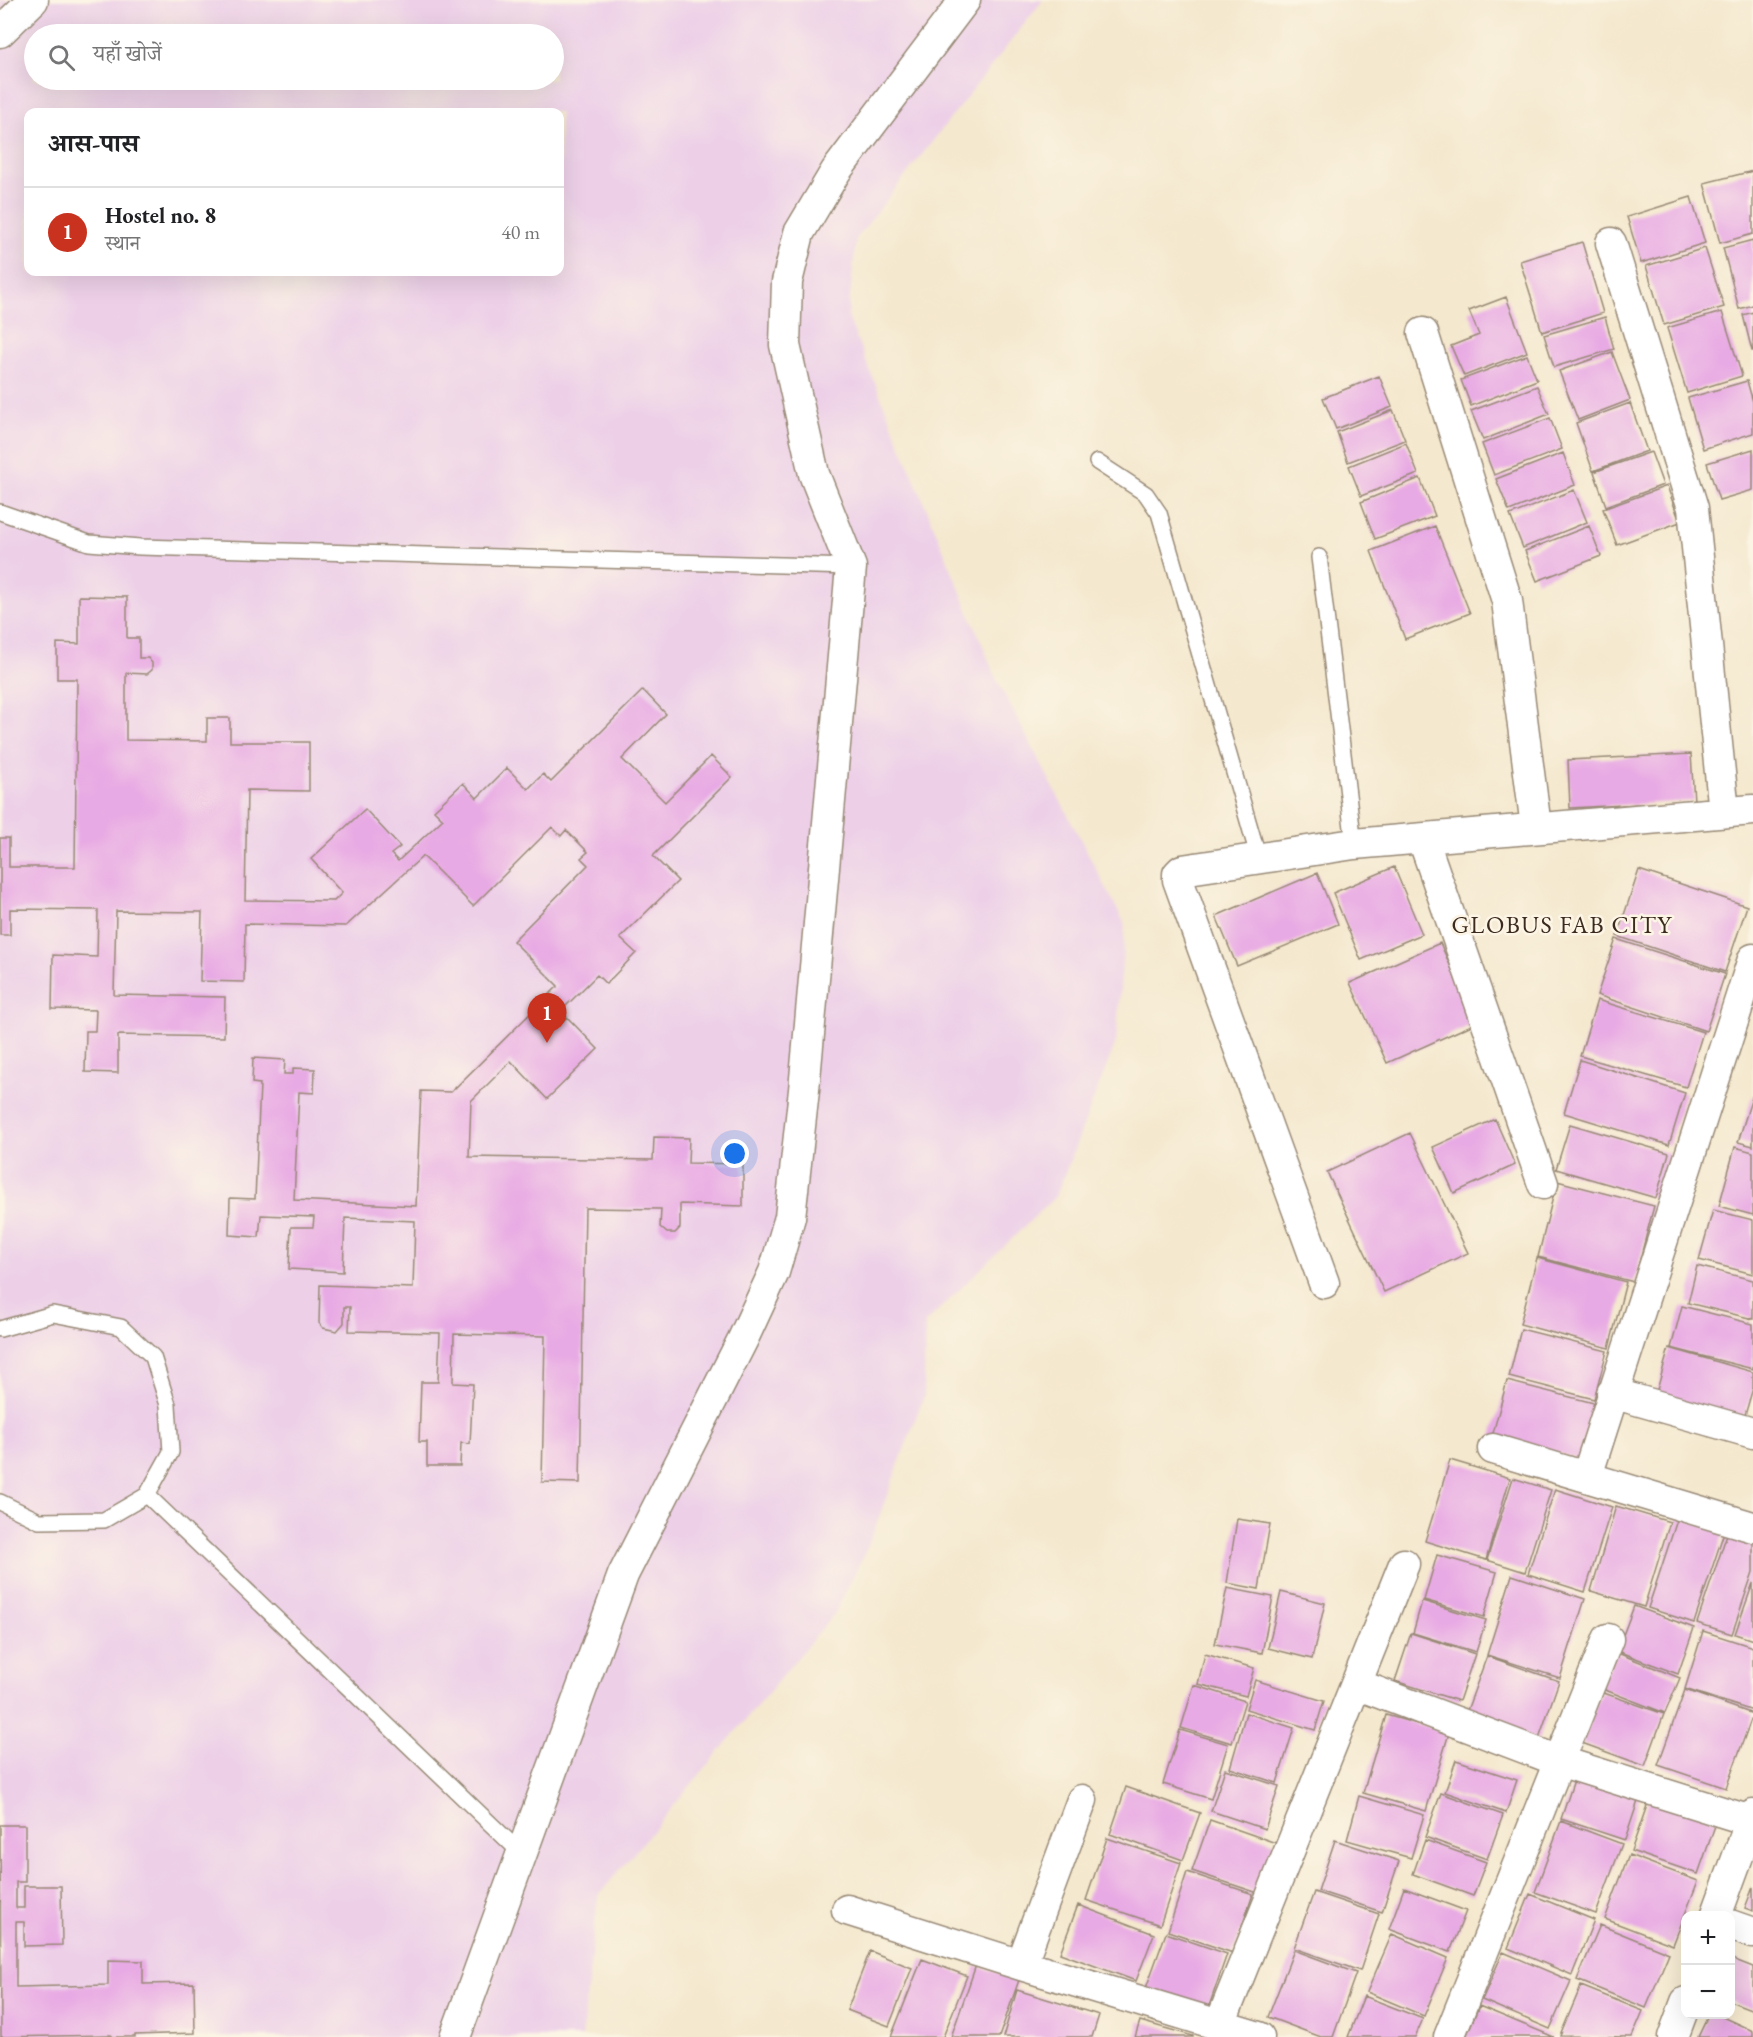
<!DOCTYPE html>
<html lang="hi">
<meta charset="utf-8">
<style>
:root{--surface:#fff;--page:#f6f6f6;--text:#202124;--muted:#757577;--line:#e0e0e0;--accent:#c8321e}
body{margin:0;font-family:"EB Garamond","Noto Serif Devanagari",serif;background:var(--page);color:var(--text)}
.controls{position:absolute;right:18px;bottom:18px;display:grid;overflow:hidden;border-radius:12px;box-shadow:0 6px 24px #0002}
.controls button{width:54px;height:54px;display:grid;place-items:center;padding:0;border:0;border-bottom:2px solid var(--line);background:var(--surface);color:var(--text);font:30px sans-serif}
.you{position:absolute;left:735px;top:1154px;width:21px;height:21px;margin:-15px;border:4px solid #fff;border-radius:50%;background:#1a73e8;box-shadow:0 0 0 9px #1a73e833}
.badge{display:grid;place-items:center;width:39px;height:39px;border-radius:50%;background:var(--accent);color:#fff;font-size:20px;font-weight:700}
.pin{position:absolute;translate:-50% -50px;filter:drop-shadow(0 2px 3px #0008)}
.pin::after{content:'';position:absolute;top:32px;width:21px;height:18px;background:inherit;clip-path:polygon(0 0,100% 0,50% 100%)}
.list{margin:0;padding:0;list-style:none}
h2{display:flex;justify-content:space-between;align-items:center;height:78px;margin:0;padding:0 24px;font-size:26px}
h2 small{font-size:20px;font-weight:400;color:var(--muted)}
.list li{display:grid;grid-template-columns:39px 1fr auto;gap:18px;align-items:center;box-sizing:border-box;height:90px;padding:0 24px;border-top:2px solid var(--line)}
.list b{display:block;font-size:22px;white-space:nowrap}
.list p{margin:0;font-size:20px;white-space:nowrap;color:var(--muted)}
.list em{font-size:20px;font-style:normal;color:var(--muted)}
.icon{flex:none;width:33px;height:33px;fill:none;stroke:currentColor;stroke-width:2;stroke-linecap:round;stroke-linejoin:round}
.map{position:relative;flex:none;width:1753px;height:2037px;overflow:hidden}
.search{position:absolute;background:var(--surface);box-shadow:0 6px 24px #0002;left:24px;top:24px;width:540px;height:66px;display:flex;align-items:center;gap:15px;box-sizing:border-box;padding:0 21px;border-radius:33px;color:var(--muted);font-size:22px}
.panel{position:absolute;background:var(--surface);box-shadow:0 6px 24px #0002;left:24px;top:108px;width:540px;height:168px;border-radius:12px}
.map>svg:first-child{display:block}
.built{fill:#edd0e8;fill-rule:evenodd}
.building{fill:#e8aae4}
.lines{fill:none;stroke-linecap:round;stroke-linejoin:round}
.service-casing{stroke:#988976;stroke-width:18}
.minor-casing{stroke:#988976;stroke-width:33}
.service{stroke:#fff;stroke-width:15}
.minor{stroke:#fff;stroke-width:30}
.labels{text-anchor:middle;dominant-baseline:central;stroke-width:5;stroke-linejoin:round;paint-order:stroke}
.neighbourhood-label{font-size:24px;letter-spacing:1.5px;fill:#3b2a1e;stroke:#fcf5e5}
</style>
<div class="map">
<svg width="1753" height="2037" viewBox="0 0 1753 2037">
<rect width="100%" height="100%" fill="#fcf5e5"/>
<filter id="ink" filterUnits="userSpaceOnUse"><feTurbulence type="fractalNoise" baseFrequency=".0167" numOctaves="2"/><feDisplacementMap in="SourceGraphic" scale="12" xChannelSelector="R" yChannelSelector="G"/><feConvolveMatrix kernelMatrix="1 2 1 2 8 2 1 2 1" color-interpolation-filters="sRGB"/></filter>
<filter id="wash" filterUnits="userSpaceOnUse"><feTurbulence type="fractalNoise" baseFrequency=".008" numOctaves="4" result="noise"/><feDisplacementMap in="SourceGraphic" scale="24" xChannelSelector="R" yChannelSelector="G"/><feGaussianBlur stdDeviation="1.35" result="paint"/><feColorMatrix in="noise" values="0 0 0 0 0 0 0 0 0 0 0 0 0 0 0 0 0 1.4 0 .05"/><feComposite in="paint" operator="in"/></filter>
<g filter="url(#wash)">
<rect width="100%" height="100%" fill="#f4e8ce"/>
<!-- built -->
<path class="built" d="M0 0H1043L856 239 848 317 996 678 1125 924 1116 1042 1056 1196 925 1323 924 1396 869 1544 835 1613 598 1896 582 2037H0ZM34 34H554V80H34ZM28 112H560V272H28Z"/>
<g id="blocks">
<!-- building -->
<path class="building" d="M1753 171V234L1720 243 1704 183Z
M1691 197 1705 243 1641 263 1627 217Z
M1753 240V305L1739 309 1723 248Z
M1582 242 1603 313 1542 332 1520 261Z
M1705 248 1724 307 1664 325 1646 266Z
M1506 297 1527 352 1464 376 1451 346 1479 335 1469 311Z
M1722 312 1742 376 1687 393 1667 328Z
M1753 312V351H1752L1743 315Z
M1605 317 1614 349 1554 367 1544 335Z
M1612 352 1630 400 1578 420 1559 371Z
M1527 355 1537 380 1471 406 1461 380Z
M1379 376 1392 407 1336 429 1323 398Z
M1747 381 1753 402V433L1703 449 1688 398Z
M1537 386 1549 414 1483 440 1471 411Z
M1630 403 1647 451 1593 471 1576 423Z
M1393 410 1405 440 1348 462 1337 432Z
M1550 418 1562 449 1494 475 1482 444Z
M1406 443 1418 474 1361 496 1349 466Z
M1753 449V490L1719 500 1707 463Z
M1651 452 1663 485 1606 506 1594 472Z
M1563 453 1575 485 1509 511 1496 479Z
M1420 478 1435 516 1375 539 1361 502Z
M1667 486 1680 522 1617 545 1603 509Z
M1574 490 1587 522 1523 548 1510 515Z
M1435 526 1470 613 1405 639 1371 551Z
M1589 526 1601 556 1537 581 1525 551Z
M79 596 127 597V638H139V658H148L152 663V670L147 674 126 673V740L207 741V718H230V742H309V791L247 790 245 900 334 901 342 893 311 859 365 809 400 847 391 854 398 861 443 819 434 810 463 783 477 798 507 768 528 789 543 774 551 782 643 690 666 714 622 759 665 802 711 756 732 777 653 856 678 881 620 938 636 953 606 984 597 975 553 1019 559 1025 567 1017 598 1049 547 1099 511 1061 471 1101 469 1157 653 1160 654 1137 689 1138 688 1163 743 1164V1206L680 1204V1228L675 1233H667L660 1227 661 1209 585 1208 580 1483 542 1482 545 1336 454 1334 453 1383 473 1384 470 1444 461 1443 460 1466H427V1442H419L421 1382H438L440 1333 349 1331 350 1307H344V1323L337 1331 323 1328 319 1323 320 1285 413 1288 415 1221 345 1218 343 1272 289 1269 291 1227H313L314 1217 261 1215 259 1237 229 1235 230 1198 255 1199 260 1084 252 1083 253 1058 285 1060 284 1074H293V1068L315 1069 314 1093 299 1092 294 1200 416 1206 421 1091 451 1092 558 986 513 941 588 865 581 858 588 852 566 830 561 836 552 827 473 906 423 856 346 926 245 924 244 982 200 981 202 912 116 911 114 995 225 997 224 1037 118 1035V1073L85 1072 86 1031H95L96 1010 52 1009 53 955 97 957 98 910 10 909V935H0V838H9V867H75L77 679H57V643L79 644Z
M1691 754 1694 801 1570 808 1568 760Z
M1394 867 1422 934 1361 960 1333 893Z
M1639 870 1747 906 1725 972 1617 936Z
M1317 873 1338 924 1237 966 1216 916Z
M1616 939 1725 974 1706 1031 1597 995Z
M1440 943 1476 1023 1387 1063 1350 983Z
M1597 1000 1703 1032 1686 1087 1580 1056Z
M1580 1060 1685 1093 1669 1145 1564 1113Z
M1753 1094V1146L1738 1142Z
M1495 1119 1515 1165 1454 1193 1433 1147Z
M1570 1124 1669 1153 1656 1198 1556 1169Z
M1410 1133 1468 1253 1384 1292 1327 1172Z
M1735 1147 1753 1152V1215L1719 1206Z
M1557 1181 1654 1206 1634 1282 1538 1257Z
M1713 1210 1753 1220V1274L1699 1260Z
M1537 1258 1626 1282 1609 1348 1520 1324Z
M1697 1266 1753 1280V1319L1688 1303Z
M1682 1306 1753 1324V1369L1671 1348Z
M1521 1329 1607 1351 1594 1399 1509 1377Z
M1669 1348 1753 1372V1388L1743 1422 1655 1397Z
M1507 1381 1594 1403 1579 1459 1492 1437Z
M1450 1460 1510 1478 1486 1560 1425 1541Z
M1513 1478 1551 1490 1525 1572 1487 1560Z
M1555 1489 1612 1507 1585 1592 1528 1574Z
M1616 1506 1670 1522 1644 1607 1591 1591Z
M1678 1517 1724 1532 1694 1623 1648 1608Z
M1237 1519 1270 1524 1259 1589 1227 1583Z
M1727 1534 1753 1543V1572L1732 1634 1697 1623Z
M1437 1555 1497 1572 1484 1617 1424 1600Z
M1512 1575 1585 1599 1560 1678 1487 1655Z
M1753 1583V1640L1735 1634Z
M1227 1588 1273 1597 1262 1653 1215 1644Z
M1281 1592 1325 1603 1312 1659 1268 1648Z
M1422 1601 1486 1620 1476 1652 1413 1633Z
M1634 1606 1694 1628 1678 1674 1617 1651Z
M1703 1631 1753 1647V1711L1685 1689Z
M1411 1633 1475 1654 1459 1701 1395 1681Z
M1615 1652 1680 1678 1665 1713 1600 1688Z
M1205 1654 1254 1668 1246 1696 1198 1684Z
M1487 1656 1559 1681 1538 1741 1465 1716Z
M1255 1680 1324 1701 1315 1730 1246 1709Z
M1194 1685 1245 1701 1232 1743 1181 1728Z
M1685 1690 1753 1714 1726 1788 1658 1765Z
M1601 1692 1664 1714 1645 1766 1582 1743Z
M1246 1713 1294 1728 1277 1783 1230 1768Z
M1386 1715 1449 1733 1426 1811 1363 1793Z
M1180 1730 1228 1744 1211 1799 1163 1784Z
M1456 1760 1517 1780 1506 1813 1445 1792Z
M1225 1769 1279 1786 1265 1829 1211 1811Z
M1576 1774 1640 1795 1625 1840 1561 1819Z
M1126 1787 1200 1813 1183 1860 1110 1834Z
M1441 1793 1503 1815 1487 1859 1425 1837Z
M1359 1796 1424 1815 1411 1858 1347 1840Z
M1650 1797 1717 1820 1698 1874 1631 1851Z
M1210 1820 1276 1843 1258 1893 1192 1871Z
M1561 1821 1622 1844 1596 1914 1535 1892Z
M0 1825H25V1882H16V1908H24V1886H61L62 1945 24 1946V1922H16V1987L108 1985V1960L143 1961V1984L194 1983 195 2033 135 2035V2037H111V2035L1 2037Z
M1107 1838 1181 1863 1160 1925 1086 1900Z
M1335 1840 1399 1861 1382 1912 1318 1891Z
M1425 1840 1486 1862 1473 1896 1413 1874Z
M1629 1855 1698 1881 1673 1945 1605 1919Z
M1187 1872 1253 1894 1233 1953 1168 1931Z
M1753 1887V1911L1745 1908Z
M1404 1888 1466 1911 1450 1952 1389 1929Z
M1314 1892 1379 1914 1360 1971 1294 1948Z
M1530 1894 1594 1920 1572 1975 1508 1948Z
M1078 1905 1154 1934 1136 1981 1060 1953Z
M1600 1925 1669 1953 1646 2008 1577 1980Z
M1166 1933 1227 1954 1208 2009 1146 1988Z
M1392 1934 1448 1958 1424 2016 1367 1992Z
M1294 1950 1356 1973 1333 2037H1321L1268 2017Z
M870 1951 912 1968 889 2026 847 2010Z
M1503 1952 1571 1981 1550 2029 1482 2000Z
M1730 1958 1753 1967V2010L1730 2001Z
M922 1959 967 1976 943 2037H891Z
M976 1965 1019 1980 999 2037H951Z
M1581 1986 1643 2011 1632 2037 1560 2036Z
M1017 1990 1099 2015 1092 2037H1003Z
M1364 1996 1423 2019 1415 2037H1348Z
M1479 2006 1554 2037H1466Z
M1709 2014H1716L1753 2031V2037H1698Z
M1140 2021 1193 2036V2037H1135Z"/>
</g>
</g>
<g filter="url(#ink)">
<use href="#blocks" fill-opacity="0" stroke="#988976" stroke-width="1.5"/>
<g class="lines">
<defs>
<path id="service" d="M1097 462 1146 494 1159 513 1259 859
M0 512 89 543 140 547 851 567
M1319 557 1354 844
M0 1329 53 1314 121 1327 153 1357 168 1405 171 1452 147 1495
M0 1502 39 1521 104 1520 147 1495 522 1854"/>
<path id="minor" d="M0 32 33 0
M1611 243 1693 508 1724 812
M1423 333 1507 601 1536 827
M1423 839 1543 1184
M1324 1283 1178 880V874L1182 870 1354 844 1753 810
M1612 1393 1753 1433
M1493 1449 1753 1527
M1587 1476 1753 959
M1356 1684 1559 1761 1751 1821
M847 1910 1021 1965 1259 2037
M1716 1916 1753 1815
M1730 1925 1753 1933
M1021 1965 1082 1800
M1220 2024 1404 1564
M455 2037 623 1575 743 1339 774 1272 790 1217 804 1090 851 567 814 474 785 345 787 282 799 233 836 171 965 0
M1449 2037 1608 1639
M1673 2037 1686 2002"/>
</defs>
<!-- service casing -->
<use href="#service" class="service-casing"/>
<!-- minor casing -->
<use href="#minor" class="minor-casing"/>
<!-- service -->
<use href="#service" class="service"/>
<!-- minor -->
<use href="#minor" class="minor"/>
</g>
</g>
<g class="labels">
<!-- neighbourhood labels -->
<g class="neighbourhood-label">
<text x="1562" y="924">GLOBUS FAB CITY</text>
</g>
</g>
</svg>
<div class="controls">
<button>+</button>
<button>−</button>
</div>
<div class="you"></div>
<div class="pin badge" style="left:547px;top:1043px">1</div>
<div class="search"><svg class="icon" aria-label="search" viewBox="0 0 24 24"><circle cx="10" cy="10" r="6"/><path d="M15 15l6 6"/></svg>यहाँ खोजें</div>
<section class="panel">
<h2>आस-पास<small></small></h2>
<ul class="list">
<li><span class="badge">1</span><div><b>Hostel no. 8</b><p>स्थान</p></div><em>40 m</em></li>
</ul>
</section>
</div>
